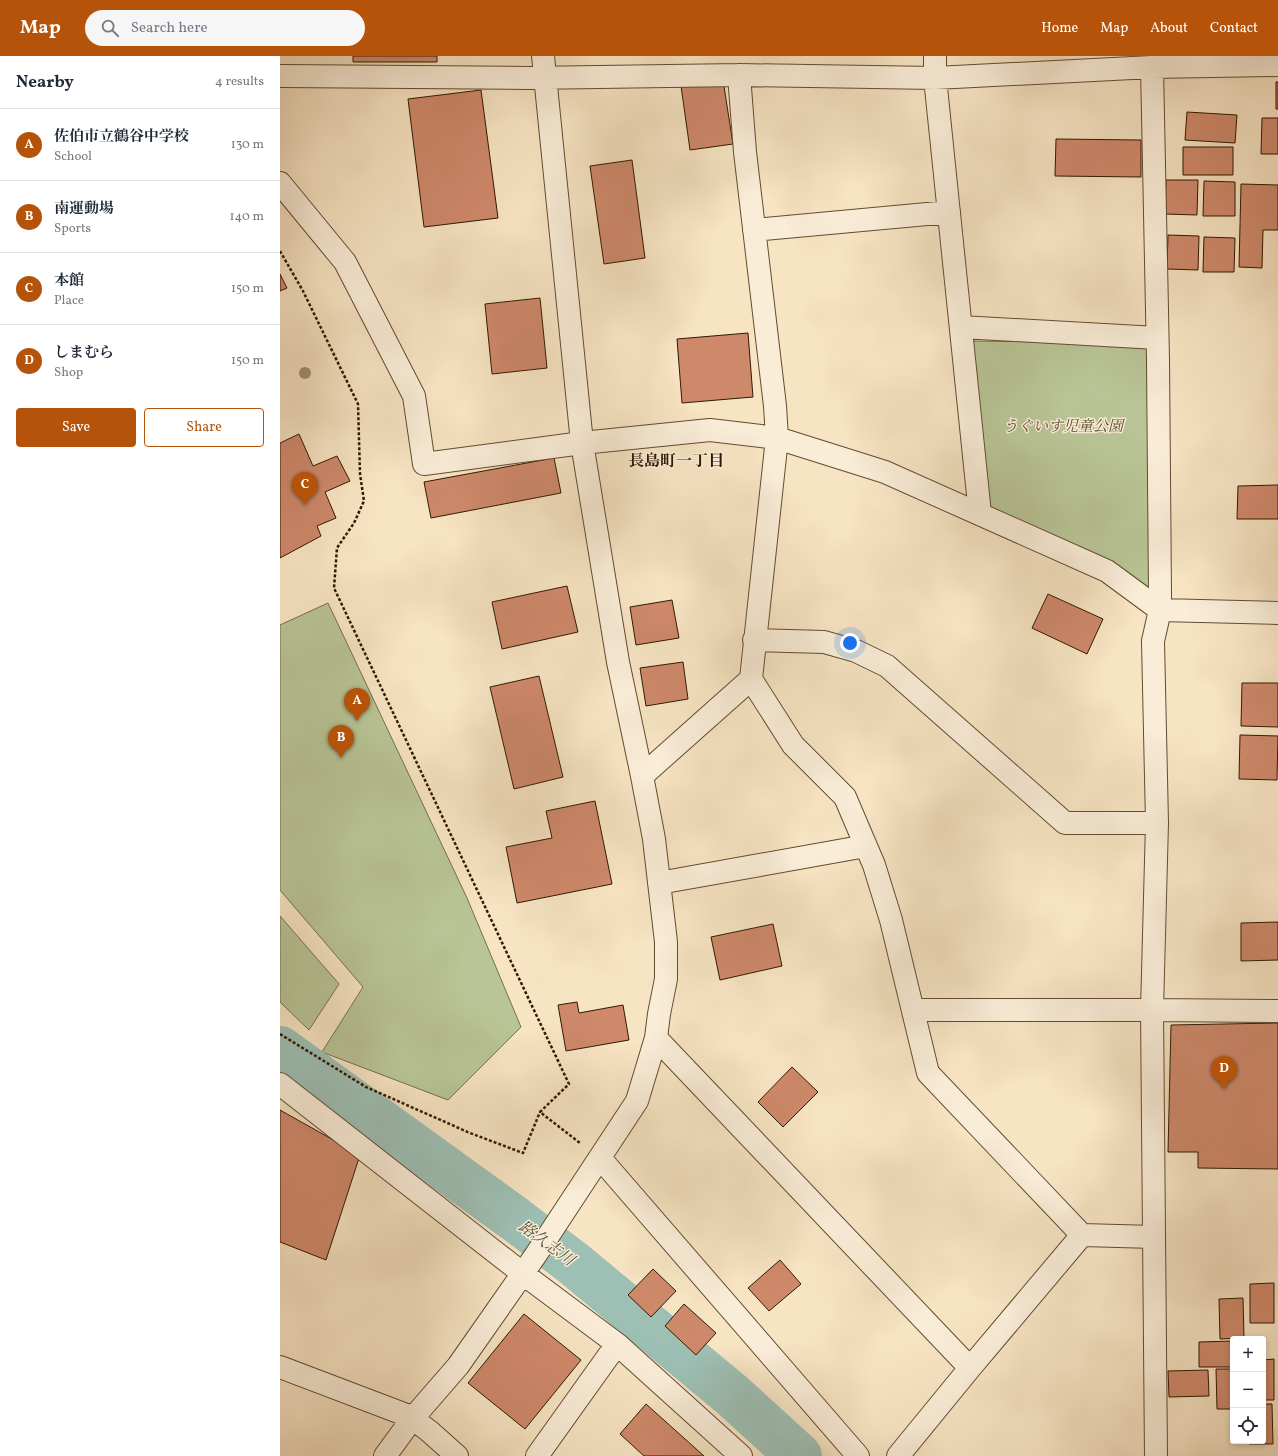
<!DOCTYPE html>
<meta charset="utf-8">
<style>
:root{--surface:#fff;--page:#f6f6f7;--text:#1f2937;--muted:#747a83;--line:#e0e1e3;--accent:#b45309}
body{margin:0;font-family:Vollkorn,"Noto Serif JP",serif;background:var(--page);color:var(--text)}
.controls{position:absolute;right:12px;bottom:12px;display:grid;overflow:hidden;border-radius:4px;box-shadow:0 2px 6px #0003}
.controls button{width:36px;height:36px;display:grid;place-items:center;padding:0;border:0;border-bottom:1px solid var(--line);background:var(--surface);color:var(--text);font:20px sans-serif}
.you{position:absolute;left:570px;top:587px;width:14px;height:14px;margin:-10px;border:3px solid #fff;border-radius:50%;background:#1a73e8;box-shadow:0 0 0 6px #1a73e833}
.badge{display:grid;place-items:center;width:26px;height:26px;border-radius:50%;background:var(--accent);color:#fff;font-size:13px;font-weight:700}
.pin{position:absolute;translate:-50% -33px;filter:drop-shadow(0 1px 2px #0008)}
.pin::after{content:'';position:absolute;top:21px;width:14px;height:12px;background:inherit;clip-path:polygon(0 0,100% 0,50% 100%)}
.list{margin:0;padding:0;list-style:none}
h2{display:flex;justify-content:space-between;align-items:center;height:52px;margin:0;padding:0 16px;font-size:17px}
h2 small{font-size:13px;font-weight:400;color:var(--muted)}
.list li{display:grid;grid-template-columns:26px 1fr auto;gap:12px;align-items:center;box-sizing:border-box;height:72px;padding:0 16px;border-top:1px solid var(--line)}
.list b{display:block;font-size:15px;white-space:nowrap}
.list p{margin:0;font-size:13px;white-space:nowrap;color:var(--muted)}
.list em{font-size:13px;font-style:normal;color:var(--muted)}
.actions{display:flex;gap:8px;padding:12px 16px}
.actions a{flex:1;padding:9px 0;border:1px solid var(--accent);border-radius:4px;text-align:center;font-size:14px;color:var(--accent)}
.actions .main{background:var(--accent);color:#fff}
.icon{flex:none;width:22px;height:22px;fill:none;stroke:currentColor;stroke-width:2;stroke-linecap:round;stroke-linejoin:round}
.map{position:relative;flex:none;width:998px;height:1400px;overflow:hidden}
header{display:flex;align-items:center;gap:24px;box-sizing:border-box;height:56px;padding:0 20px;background:var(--accent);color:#fff}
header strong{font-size:19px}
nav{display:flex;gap:22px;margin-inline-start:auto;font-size:14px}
.search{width:280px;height:36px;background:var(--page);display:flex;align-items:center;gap:10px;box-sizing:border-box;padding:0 14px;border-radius:22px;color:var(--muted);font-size:15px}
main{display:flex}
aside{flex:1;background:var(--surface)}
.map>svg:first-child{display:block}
.green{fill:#b9c596;stroke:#756f4b}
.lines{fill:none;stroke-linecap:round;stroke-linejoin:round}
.river{stroke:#9dbfb4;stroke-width:46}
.building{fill:#ce896b;stroke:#311900}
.minor-casing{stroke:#624c31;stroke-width:24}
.path{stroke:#311900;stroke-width:2.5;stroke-dasharray:3 2;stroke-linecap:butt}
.minor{stroke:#faedd8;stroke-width:22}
.tree{fill:#a19170}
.labels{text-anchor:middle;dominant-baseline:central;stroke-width:3;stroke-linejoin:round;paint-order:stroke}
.park-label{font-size:15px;font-style:italic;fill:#5a4d2d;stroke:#faedd8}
.neighbourhood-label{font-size:16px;font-weight:bold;fill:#311900;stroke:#faedd8}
.water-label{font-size:16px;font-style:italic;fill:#57533f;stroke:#faedd8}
</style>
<header>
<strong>Map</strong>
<div class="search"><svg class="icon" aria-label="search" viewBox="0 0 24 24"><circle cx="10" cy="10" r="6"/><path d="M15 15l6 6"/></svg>Search here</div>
<nav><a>Home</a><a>Map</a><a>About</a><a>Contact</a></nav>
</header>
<main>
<aside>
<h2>Nearby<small>4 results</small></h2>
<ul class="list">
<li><span class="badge">A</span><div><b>佐伯市立鶴谷中学校</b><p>School</p></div><em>130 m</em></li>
<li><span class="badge">B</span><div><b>南運動場</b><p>Sports</p></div><em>140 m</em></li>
<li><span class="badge">C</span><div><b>本館</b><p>Place</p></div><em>150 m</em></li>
<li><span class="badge">D</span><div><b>しまむら</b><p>Shop</p></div><em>150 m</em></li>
</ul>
<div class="actions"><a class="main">Save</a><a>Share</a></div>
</aside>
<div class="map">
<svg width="998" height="1400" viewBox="0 0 998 1400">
<rect width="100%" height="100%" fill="#f7e4c3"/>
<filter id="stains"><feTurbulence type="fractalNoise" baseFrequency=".005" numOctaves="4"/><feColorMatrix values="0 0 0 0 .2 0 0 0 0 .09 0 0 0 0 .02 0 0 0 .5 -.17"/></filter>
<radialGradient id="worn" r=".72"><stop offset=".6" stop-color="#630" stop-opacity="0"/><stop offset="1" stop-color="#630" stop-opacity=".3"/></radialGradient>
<!-- green -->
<path class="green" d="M688 285 867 287 874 535 707 456Z
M48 547 187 842 241 971 168 1044 42 996 83 931 0 834V569Z
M0 860 59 928 29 974 0 946Z"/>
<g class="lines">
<!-- river -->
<path class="river" d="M0 993 235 1163 293 1207 452 1339 519 1400"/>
</g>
<!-- building -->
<path class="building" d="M73 0H157V6H73Z
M443 24 453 88 410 94 401 30Z
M996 26H998V53H996Z
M201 34 218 162 144 171 128 43Z
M907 56 957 59 955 87 905 84Z
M982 62H998V98H981Z
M776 83 861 84V121L775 120Z
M903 91H953V119H903Z
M352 104 365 202 324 208 310 110Z
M886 124H918L917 159 885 158Z
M924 125 955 126V160H923Z
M961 128 998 129V174H983L982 212 959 211Z
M888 179 919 180 918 214 887 213Z
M924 181 955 182 954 216H923Z
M0 218 7 232 0 235Z
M260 242 267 312 212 318 205 248Z
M468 277 473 341 402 347 397 283Z
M19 378 33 410 57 400 70 425 45 436 56 462 37 470 41 480 0 502V387Z
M274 402 281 437 151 462 144 426Z
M998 429V463H957L958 430Z
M287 530 298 576 222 593 212 546Z
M768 538 823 563 807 598 752 572Z
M392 544 399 582 356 589 350 551Z
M403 606 408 643 366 650 360 612Z
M259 620 283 721 234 733 210 631Z
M962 627H998V671L961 670Z
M960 679 998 680 997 724 959 723Z
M315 745 332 828 237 847 226 791 272 782 266 755Z
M998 866V904L961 905V867Z
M493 868 502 910 440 924 431 881Z
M297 946 299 957 343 949 349 984 286 995 278 949Z
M998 967V1113L918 1112V1096H888L891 969Z
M512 1011 538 1036 503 1071 478 1046Z
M0 1054 80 1099 46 1204 0 1186Z
M500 1204 521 1228 489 1255 468 1232Z
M373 1213 396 1235 371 1261 348 1239Z
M994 1227V1267H970V1228Z
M963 1242 964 1282 940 1283 939 1243Z
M404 1248 436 1277 416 1299 385 1270Z
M244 1258 301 1304 245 1373 188 1327Z
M953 1285V1311H919V1286Z
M994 1303V1344H983V1304Z
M936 1313H953V1353H937Z
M928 1314 929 1340 889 1341 888 1315Z
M366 1348 424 1400H364L340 1378Z
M983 1348H992L993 1388H969V1385H983Z"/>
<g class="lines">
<defs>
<path id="minor" d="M655 0V22L700 458
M872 11 878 303 880 539V554L873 585 877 767 872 954 876 1400
M459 19 465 96 495 350 497 382 471 623 513 689 565 741 594 809 611 864 648 1017 802 1179 874 1181
M0 20 249 22 459 19 655 22 872 11 998 9
M0 127 65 206 134 340 144 408 302 387 430 374 497 382 605 416 827 515 880 554 998 557
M474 174 669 156
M681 271 877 282
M474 584 544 586 576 595 607 610 785 767H877
M362 720 471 623
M379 827 586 790
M633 954H872L998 955
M376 982 690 1312
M0 1028 242 1217 337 1288 461 1400
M320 1102 578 1400
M0 1311 129 1360 149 1375 177 1400
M105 1400 132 1363 178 1310 255 1200 357 1045 376 982 379 958 386 923V886L374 783 362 720 338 606 302 387 263 0
M257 1400 337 1288
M618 1400 690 1312 802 1179"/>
</defs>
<!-- minor casing -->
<use href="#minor" class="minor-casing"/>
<!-- path -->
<path class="path" d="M0 195 23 235 78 348 80 418 84 445 74 467 57 492 54 532 289 1028 260 1056 300 1087
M0 978 86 1031 190 1077 243 1097 260 1056"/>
<!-- minor -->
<use href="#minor" class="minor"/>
</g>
<!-- trees -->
<circle class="tree" cx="25" cy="317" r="6"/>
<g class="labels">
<!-- park labels -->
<g class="park-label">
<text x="783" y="371">うぐいす児童公園</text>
</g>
<!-- neighbourhood labels -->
<g class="neighbourhood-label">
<text x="396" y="406">長島町一丁目</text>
</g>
<!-- water labels -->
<g class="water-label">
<text transform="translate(266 1188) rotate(36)">路久志川</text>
</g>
</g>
<rect width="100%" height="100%" filter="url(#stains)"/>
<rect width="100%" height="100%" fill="url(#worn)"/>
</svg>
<div class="controls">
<button>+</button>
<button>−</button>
<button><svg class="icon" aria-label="locate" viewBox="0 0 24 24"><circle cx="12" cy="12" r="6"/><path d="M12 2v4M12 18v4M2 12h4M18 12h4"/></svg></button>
</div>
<div class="you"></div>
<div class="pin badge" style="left:77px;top:665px">A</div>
<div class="pin badge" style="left:61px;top:702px">B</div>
<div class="pin badge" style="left:25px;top:449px">C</div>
<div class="pin badge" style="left:944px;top:1033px">D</div>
</div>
</main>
